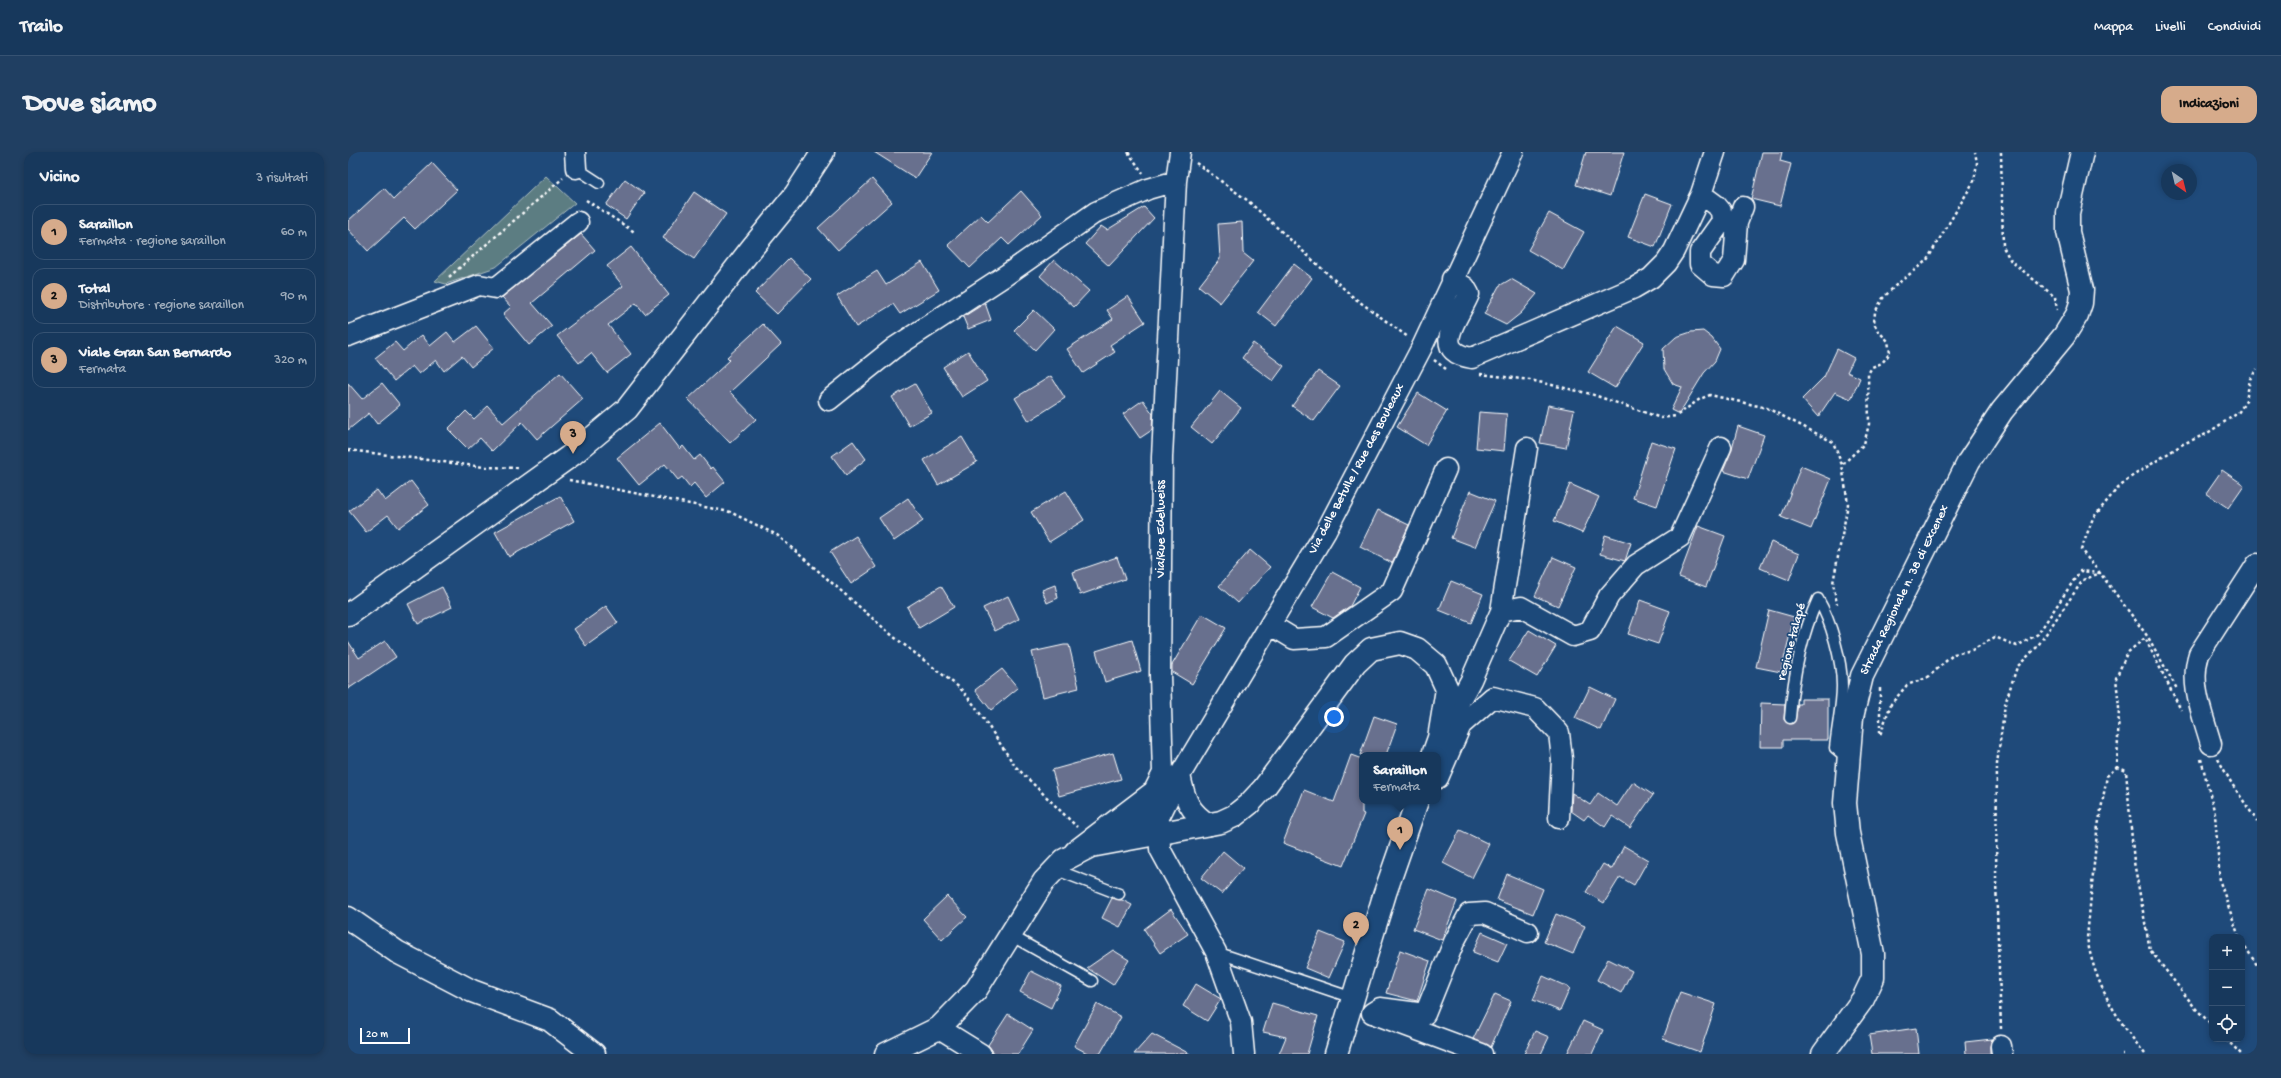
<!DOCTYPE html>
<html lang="it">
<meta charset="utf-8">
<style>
:root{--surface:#17385c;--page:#203f62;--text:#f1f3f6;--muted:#9eacbb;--line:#365272;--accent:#d6ab8b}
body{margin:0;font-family:"Gochi Hand",sans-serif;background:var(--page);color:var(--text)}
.controls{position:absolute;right:12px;bottom:12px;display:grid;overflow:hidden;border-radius:8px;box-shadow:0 2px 6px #0003}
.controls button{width:36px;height:36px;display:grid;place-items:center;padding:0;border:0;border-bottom:1px solid var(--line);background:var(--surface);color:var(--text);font:20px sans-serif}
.compass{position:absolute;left:1813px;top:12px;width:36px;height:36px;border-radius:50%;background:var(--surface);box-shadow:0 2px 6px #0003;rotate:145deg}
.scale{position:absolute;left:12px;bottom:10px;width:50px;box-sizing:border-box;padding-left:4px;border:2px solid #fff;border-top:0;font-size:11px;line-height:14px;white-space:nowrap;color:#fff;-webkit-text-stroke:3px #1f4a7a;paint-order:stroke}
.you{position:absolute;left:986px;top:565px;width:14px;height:14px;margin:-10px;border:3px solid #fff;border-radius:50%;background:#1a73e8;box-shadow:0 0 0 6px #1a73e833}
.badge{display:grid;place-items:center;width:26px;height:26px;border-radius:50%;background:var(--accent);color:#111;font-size:13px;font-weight:700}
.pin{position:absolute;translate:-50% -33px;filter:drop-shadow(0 1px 2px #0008)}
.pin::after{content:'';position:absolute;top:21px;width:14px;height:12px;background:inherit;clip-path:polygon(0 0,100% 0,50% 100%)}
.popup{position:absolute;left:1011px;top:600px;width:82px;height:52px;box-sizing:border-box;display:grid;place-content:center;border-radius:8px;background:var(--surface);filter:drop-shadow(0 1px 3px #0005);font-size:13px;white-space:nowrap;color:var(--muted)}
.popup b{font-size:15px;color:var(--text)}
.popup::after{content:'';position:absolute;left:50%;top:100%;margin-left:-8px;border:8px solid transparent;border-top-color:var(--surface)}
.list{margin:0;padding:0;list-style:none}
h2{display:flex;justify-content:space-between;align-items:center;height:52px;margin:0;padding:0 16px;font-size:17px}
h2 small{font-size:13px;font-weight:400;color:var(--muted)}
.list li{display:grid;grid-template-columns:26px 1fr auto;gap:12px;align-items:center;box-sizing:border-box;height:56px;margin:0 8px 8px;padding:0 8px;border:1px solid var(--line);border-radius:12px}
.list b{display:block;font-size:15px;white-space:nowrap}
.list p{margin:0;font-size:13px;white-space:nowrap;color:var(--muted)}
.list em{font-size:13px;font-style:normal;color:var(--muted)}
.icon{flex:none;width:22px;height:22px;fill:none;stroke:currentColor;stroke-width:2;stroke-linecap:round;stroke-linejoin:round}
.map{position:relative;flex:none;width:1909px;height:902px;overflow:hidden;border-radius:12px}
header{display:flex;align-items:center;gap:24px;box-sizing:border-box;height:56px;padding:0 20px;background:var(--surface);border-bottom:1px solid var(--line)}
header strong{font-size:19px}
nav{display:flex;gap:22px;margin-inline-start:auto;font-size:14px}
.intro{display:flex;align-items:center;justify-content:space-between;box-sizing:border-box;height:96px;padding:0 24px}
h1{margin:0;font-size:28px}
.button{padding:10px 18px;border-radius:12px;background:var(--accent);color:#111;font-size:14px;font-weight:700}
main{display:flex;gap:24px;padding:0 24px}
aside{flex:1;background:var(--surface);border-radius:12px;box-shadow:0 2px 6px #0003}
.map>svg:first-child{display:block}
.green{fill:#5c7d82;stroke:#aebec0}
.building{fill:#686f8e;stroke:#fff}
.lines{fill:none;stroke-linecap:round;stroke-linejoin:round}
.service-casing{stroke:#fff;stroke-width:13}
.minor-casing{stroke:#fff;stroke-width:23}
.secondary-casing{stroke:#fff;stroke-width:25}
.path{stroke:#fff;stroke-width:2.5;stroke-dasharray:3 3;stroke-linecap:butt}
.service{stroke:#1f4a7a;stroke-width:10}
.minor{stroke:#1f4a7a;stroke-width:20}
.secondary{stroke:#1f4a7a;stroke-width:22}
.labels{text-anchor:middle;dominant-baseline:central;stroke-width:3.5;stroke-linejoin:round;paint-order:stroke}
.street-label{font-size:13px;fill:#fff;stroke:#1f4a7a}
</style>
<header>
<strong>Trailo</strong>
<nav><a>Mappa</a><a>Livelli</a><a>Condividi</a></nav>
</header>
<div class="intro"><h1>Dove siamo</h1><a class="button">Indicazioni</a></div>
<main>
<aside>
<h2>Vicino<small>3 risultati</small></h2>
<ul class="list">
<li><span class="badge">1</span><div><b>Saraillon</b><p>Fermata · regione saraillon</p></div><em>60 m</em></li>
<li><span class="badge">2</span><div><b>Total</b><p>Distributore · regione saraillon</p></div><em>90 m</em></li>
<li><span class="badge">3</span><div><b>Viale Gran San Bernardo</b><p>Fermata</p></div><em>320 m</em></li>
</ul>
</aside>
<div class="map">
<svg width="1909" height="902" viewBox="0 0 1909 902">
<rect width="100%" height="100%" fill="#1f4a7a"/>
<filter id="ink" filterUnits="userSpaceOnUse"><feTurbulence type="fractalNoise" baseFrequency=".025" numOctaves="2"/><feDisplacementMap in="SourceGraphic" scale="8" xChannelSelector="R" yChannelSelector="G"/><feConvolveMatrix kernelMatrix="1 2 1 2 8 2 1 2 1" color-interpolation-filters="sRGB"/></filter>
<g filter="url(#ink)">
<!-- green -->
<path class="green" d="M198 24 227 51 148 115 98 132 87 129Z"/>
<!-- building -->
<path class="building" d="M526 0H584L567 26Z
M1238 0H1276L1262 44 1228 33Z
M1414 0H1434L1432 9 1443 12 1432 54 1403 47Z
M84 11 109 38 67 77 56 66 20 99 0 77V69L36 36 46 47Z
M277 27 296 41 278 67 258 53Z
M524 27 544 50 490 98 470 76Z
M673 39 694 63 661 93 654 86 622 116 600 93 633 63 640 70Z
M346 40 378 62 346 107 315 86Z
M1297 42 1324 52 1307 95 1280 85Z
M796 55 806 66 761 114 737 92 753 74 759 78Z
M1201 61 1236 80 1215 118 1180 98Z
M894 70 895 101 905 109 872 151 851 134 872 107 870 72Z
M233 82 247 98 184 151 204 174 181 193 155 162 163 155 154 145Z
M283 95 321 143 297 162 288 151 260 173 283 202 259 221 243 201 231 211 209 184 275 134 259 114Z
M441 106 463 127 429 162 407 141Z
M706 108 741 139 726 155 692 124Z
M574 110 591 138 552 162 545 152 508 175 489 144 529 119 538 133Z
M946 112 964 126 928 174 910 160Z
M1163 127 1189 142 1173 161 1158 173 1136 162 1151 134Z
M780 144 797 170 762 193 767 200 735 221 719 197 765 167 759 158Z
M637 151 643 168 620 177 615 165Z
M686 158 706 177 687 198 666 178Z
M415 172 433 192 382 240 408 267 382 291 340 247 382 208 379 205Z
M128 174 146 196 123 215 114 204 96 219 88 208 71 222 64 214 46 229 27 206 47 190 55 199 74 183 82 194 99 180 107 190Z
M1269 174 1296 190 1267 236 1240 220Z
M1355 179 1364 186 1372 197 1367 209 1356 221 1331 262 1323 258 1334 235 1325 232 1316 217 1315 197 1328 185 1343 180Z
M905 191 936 214 925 229 894 206Z
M1489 197 1506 206 1499 220 1512 226 1503 247 1487 240 1470 265 1454 247 1476 225Z
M620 199 639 229 614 245 595 215Z
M970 219 992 234 966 269 944 254Z
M212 221 235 247 189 287 174 270 144 299 132 286 120 297 100 277 118 259 126 267 140 254 155 271Z
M703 224 717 246 681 269 667 246Z
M0 231 14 247 34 231 52 253 29 272 21 261 0 278Z
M567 232 584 261 561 274 544 245Z
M872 239 893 256 864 292 843 275Z
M1070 241 1099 259 1078 293 1049 275Z
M795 248 805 262 804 278 792 286 775 262Z
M1200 253 1226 258 1218 296 1192 291Z
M1131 260 1159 262 1156 299 1128 296Z
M312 271 332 297 335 294 346 308 352 303 363 317 365 315 377 330 358 346 346 331 342 335 334 325 330 328 317 312 291 333 269 306Z
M1390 274 1416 283 1400 327 1375 319 1383 300Z
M614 285 629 310 590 333 576 308Z
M505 289 518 307 498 323 484 304Z
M1303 289 1328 297 1309 354 1285 346Z
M1453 314 1483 327 1463 377 1433 365Z
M1874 318 1896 333 1880 356 1858 341Z
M63 329 81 353 50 376 40 363 18 380 1 359 29 338 37 349Z
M1222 332 1251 345 1234 381 1206 369Z
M718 339 736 368 701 390 683 360Z
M1122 339 1147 349 1127 395 1103 386Z
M212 344 226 369 161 405 147 380Z
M560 346 575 369 546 389 531 366Z
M1030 358 1061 373 1044 411 1012 395Z
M1350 374 1377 384 1358 435 1331 425Z
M1257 383 1283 391 1277 409 1252 402Z
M508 384 528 415 503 432 482 400Z
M1423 390 1451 402 1441 428 1412 416Z
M902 398 922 415 890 451 871 434Z
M769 405 777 427 732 443 725 420Z
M1205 405 1228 415 1210 454 1187 444Z
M984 420 1012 435 1002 454 985 466 964 455Z
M1103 429 1135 442 1123 471 1091 458Z
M707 433 710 446 699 451 694 438Z
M593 434 606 455 571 476 559 455Z
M94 435 104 455 70 472 60 452Z
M660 444 671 467 647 479 635 456Z
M1292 448 1322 459 1310 492 1280 482Z
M258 454 270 471 238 494 226 477Z
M1421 458 1446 465 1433 520 1408 515Z
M854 462 878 476 844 532 824 520V513Z
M1181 478 1208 494 1189 525 1161 509Z
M784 488 793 519 757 530 748 499Z
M0 489 11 506 37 489 48 505 0 537Z
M716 493H721L731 536 695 545 684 500Z
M654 517 670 536 643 558 627 538Z
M1242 535 1267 547 1253 578 1227 566Z
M1453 547H1480V588H1435V595H1412L1413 551 1437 552 1436 568 1442 572 1447 569 1450 552H1453Z
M1026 564 1049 572 1038 603H1012Z
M765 601 773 627 711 644 704 618Z
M1003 603 1014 607V661L1016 662 995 714 935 691 956 638 986 650Z
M1285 630 1305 643 1282 676 1264 664 1257 675 1240 663 1236 668 1223 659 1224 641 1242 653 1250 641 1269 654Z
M1112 678 1141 692 1124 726 1095 711Z
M1276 694 1300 708 1286 733 1272 725 1256 751 1238 740 1255 712 1264 717Z
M875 699 895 716 874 742 853 726Z
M1159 722 1195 737 1185 762 1149 748Z
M1081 737 1109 749 1094 788 1065 777Z
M599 744 619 765 594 788 575 767Z
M764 746 774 748 784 753 772 775 754 766Z
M823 757 840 782 812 801 796 777Z
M1208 762 1237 774 1225 802 1196 790Z
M972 780 997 790 981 826 957 816Z
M1134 780 1159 791 1150 810 1125 800Z
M765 798 781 808 765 833 739 816Z
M1052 798 1082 809 1069 849 1038 841Z
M1260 807 1284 819 1273 841 1249 828Z
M683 819 713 834 703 856 672 840Z
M1195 824 1222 836 1212 859 1185 848Z
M848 832 873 847 859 869 835 854Z
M1332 840 1368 852 1352 900 1315 887Z
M1147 842 1163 849 1143 895 1125 887Z
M924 851 970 864 959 902H931L938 885 915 880Z
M749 852 773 865 752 902H741L726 894Z
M660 862 685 878 670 902H647L640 893Z
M1235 869 1255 878 1244 902H1219Z
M1568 876 1571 902H1524L1521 883Z
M1187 879 1201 885 1193 902H1176Z
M804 882 842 902H786Z
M1644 887 1642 895V902H1618L1617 890Z"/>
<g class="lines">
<defs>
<path id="service" d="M228 16 251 31
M1442 566C1445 526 1453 484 1470 447 1483 469 1494 508 1494 534 1494 554 1489 575 1487 596L1499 606
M706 717 771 742
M662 783 744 829
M868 800 1005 846"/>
<path id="minor" d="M227 0 228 16
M1353 42 1368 53 1373 59 1374 69 1352 100V112L1365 123 1376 124 1386 108 1389 71 1395 55
M1104 127 1117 135 1121 142C1112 165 1080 199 1124 206L1286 136 1303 126 1318 111 1326 99 1353 42 1367 0
M0 184 131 133 148 136 230 70
M481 248 546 196 658 123 748 60 800 37 828 29
M1153 459 1173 455 1225 484 1242 479 1261 444 1288 413 1332 385 1373 295
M923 473 946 487 978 485 1044 439 1098 317
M1094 581 1123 528 1153 459 1179 296
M1863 592C1855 563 1841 532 1851 502L1909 412
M832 623C837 647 840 659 862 673
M1090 626 1113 573 1145 545 1187 556 1211 581 1214 607 1211 666
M765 689 791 669 816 641
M727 699 806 639 815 621 812 523 814 305 828 29 832 0
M1024 861 1032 856 1077 862 1106 790 1121 762 1137 761 1180 780
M1029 863 1134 902
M591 876 633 902
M1653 894 1654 902
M896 902 893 870 868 800 812 697 811 665 832 623 978 379 1074 195 1165 0"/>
<path id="secondary" d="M0 463 225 302 279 257 403 97 447 43 475 0
M0 766 49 800 124 839 202 868 246 902
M538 902 591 876 628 838 696 729 716 708 743 694 873 670 886 664 901 652 916 636 1007 512 1023 497 1052 491 1069 497 1088 513 1099 537 1091 586 1085 603
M988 902 1037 741 1069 649
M1475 902 1515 847 1525 826V802L1500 681 1497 651 1504 565 1514 524 1621 309 1654 259 1716 184 1729 163 1733 151 1734 138 1720 80V61L1734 0"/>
</defs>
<!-- service casing -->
<use href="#service" class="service-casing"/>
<!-- minor casing -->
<use href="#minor" class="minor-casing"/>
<!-- secondary casing -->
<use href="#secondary" class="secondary-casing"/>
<!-- path -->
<path class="path" d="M780 0 795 21
M1653 0 1655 95 1663 109 1707 145 1709 158
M848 11 899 48 1005 145 1060 185
M238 48 288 81
M101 125 215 26
M1086 208 1098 217
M1132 222 1182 228 1243 242 1313 266 1328 264 1352 247 1362 243 1419 256 1485 290 1494 313 1500 352 1485 431 1489 452
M0 298 136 315 172 316
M1495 312 1516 292 1521 272 1520 222 1524 215 1534 211 1542 201 1540 189 1530 179 1526 171 1527 160 1535 146 1547 134 1579 108 1626 29 1629 11 1627 0
M221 328 382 360 429 383 546 485 612 536 627 554 667 614 729 675
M1532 536V583L1543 552 1559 533 1579 526 1606 502 1624 498 1647 485 1669 494 1690 482 1732 419 1752 421 1800 485 1829 537
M1853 607 1867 662 1872 730 1891 785
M1870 607 1884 632 1909 669
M1769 615 1778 619 1786 710 1802 798 1848 857 1864 873
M1894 790 1909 813
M1653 877 1648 729 1649 612 1657 552 1669 515 1689 495 1735 428 1752 421 1733 398 1745 366 1768 338 1783 325 1835 292 1858 282 1890 261 1898 249 1902 227 1909 217
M1878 887 1893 902
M1774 902H1775
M1797 902C1768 866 1747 833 1739 786L1749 680 1759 624 1769 615 1771 556 1768 526 1779 501 1797 486 1833 558"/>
<!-- service -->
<use href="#service" class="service"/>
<!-- minor -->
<use href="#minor" class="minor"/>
<!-- secondary -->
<use href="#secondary" class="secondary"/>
</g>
</g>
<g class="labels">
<!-- street labels -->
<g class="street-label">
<text transform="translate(1009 317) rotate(-62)">Via delle Betulle / Rue des Bouleaux</text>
<text transform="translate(813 377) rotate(-90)">Via/Rue Edelweiss</text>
<text transform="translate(1557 438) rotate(-64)">Strada Regionale n. 38 di Excenex</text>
<text transform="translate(1444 490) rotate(-75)">regione talapé</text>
</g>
</g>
</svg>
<div class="controls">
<button>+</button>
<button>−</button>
<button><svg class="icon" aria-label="locate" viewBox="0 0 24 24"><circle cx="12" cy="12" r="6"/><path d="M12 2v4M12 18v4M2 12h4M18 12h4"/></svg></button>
</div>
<svg class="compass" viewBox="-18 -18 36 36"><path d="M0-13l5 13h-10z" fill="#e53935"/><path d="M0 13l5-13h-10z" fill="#9eacbb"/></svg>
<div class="scale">20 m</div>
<div class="you"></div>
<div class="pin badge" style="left:1052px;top:698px">1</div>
<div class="popup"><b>Saraillon</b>Fermata</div>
<div class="pin badge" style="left:1008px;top:793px">2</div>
<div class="pin badge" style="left:225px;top:302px">3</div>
</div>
</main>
